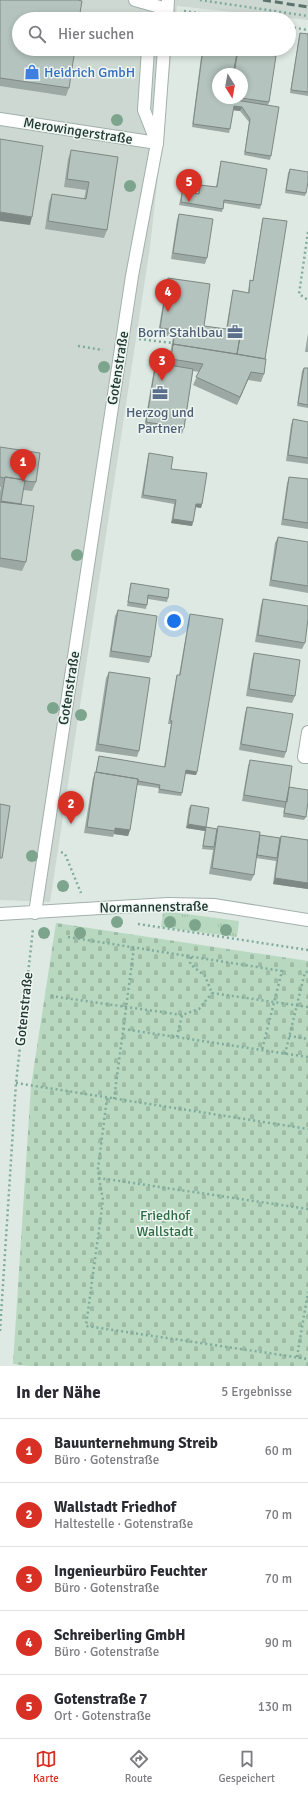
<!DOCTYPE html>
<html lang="de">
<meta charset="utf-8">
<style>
:root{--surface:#fff;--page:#f2f2f3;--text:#2b2b33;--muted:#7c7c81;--line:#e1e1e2;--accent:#d93025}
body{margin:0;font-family:Signika,sans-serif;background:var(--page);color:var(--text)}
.compass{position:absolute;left:212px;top:68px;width:36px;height:36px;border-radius:50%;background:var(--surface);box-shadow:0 2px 6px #0003;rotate:169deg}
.you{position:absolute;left:174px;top:621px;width:14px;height:14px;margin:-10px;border:3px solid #fff;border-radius:50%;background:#1a73e8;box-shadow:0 0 0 6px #1a73e833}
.badge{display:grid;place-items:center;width:26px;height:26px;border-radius:50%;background:var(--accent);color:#fff;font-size:13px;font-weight:700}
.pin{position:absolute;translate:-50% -33px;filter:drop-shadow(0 1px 2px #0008)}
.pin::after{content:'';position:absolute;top:21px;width:14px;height:12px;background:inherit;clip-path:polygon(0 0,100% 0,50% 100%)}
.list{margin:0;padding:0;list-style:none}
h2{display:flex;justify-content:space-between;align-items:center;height:52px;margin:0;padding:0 16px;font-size:17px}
h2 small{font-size:13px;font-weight:400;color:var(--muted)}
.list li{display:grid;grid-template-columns:26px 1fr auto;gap:12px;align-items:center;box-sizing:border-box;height:64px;padding:0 16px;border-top:1px solid var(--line)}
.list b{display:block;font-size:15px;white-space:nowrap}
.list p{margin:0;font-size:13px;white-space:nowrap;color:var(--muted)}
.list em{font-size:13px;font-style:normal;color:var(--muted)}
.icon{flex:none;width:22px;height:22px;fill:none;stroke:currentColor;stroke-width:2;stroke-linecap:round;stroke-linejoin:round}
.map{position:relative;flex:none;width:308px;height:1366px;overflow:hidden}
.search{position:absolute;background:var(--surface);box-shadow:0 2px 6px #0003;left:12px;right:12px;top:12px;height:44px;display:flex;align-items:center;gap:10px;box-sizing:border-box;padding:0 14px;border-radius:22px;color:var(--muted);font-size:15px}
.sheet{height:372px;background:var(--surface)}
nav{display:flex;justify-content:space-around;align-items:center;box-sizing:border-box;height:56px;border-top:1px solid var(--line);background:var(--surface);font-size:11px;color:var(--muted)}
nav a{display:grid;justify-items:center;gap:2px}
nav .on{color:var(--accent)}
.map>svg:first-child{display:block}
.built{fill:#cdd8d3}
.grass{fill:url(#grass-tufts)}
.cemetery{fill:url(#cemetery-stones)}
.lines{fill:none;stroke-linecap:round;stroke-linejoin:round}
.lane-casing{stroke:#a2b0ab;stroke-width:14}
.street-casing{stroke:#a2b0ab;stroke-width:14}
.path{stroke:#80ab9d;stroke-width:2.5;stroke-dasharray:2 3;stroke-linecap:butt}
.lane{stroke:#fff;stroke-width:12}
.street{stroke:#fff;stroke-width:12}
.rail{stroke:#5b736c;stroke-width:3;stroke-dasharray:8 4;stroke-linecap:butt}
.tree{fill:#7da48d}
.wall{fill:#9ba8a3;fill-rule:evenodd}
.shaded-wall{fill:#7e8884}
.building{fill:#b4c3bd;stroke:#7e8884}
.labels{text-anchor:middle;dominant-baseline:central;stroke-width:3;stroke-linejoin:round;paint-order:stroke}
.shop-label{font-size:14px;fill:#366cbe;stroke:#eef6f2;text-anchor:start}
.street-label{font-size:14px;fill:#213731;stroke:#eef6f2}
.service-label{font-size:14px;fill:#4e5e75;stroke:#eef6f2;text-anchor:end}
.park-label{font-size:14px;fill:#2e6b45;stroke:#eef6f2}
</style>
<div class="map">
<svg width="308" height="1366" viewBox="0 0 308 1366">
<defs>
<pattern id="grass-tufts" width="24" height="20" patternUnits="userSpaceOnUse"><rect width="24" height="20" fill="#b8d9c0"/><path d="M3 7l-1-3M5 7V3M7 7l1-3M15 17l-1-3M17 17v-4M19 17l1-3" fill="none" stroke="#9ebba5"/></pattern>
<pattern id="cemetery-stones" width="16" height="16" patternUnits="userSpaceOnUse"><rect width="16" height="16" fill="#b8d9c0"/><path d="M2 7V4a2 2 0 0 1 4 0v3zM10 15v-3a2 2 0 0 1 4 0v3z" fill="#9ebba5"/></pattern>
</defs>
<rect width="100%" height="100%" fill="#dee9e4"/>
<!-- built -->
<path class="built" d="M0 0H130L175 6 165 0H308V20L177 6 175 19H19V49H172L150 247 50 902 0 900Z"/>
<!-- grass -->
<path class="grass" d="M163 911 239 921 237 937 161 927Z"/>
<!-- cemetery -->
<path class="cemetery" d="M56 923 308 961V1366H29L13 1364 31 1086Z"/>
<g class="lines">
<defs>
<path id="lane" d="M135 0 167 9 163 17
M148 49 144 110 157 143"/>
<path id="street" d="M167 19 168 0
M0 119 157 143
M308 732 304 757H308
M35 913 132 276 157 143 164 49
M0 914 168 904 214 905 308 920"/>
</defs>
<!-- lane casing -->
<use href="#lane" class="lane-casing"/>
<!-- street casing -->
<use href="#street" class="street-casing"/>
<!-- path -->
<path class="path" d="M200 0 308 16
M184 11 236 19
M289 27 308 30
M308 232 299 294 308 300
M139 339 172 343
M78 346 103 350
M61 852 65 854 81 893
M138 924 308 950
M68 937 282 971 262 1050
M191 957 190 964 205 976 212 993
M212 993 308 1007
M51 996 182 1015 199 1009 212 993
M123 1029 308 1057
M289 1036 308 1039
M177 1037 182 1015
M285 1054 305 972H308
M16 1083 308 1129
M107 1098 98 1169 99 1178 308 1209
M114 1099 134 947
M99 1178 103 1200 86 1326 308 1359
M0 1331 16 1083 33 929
M297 1357 308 1292"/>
<!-- lane -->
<use href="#lane" class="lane"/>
<!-- street -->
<use href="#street" class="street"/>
<!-- rail -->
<path class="rail" d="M263 0 308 7"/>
</g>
<!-- trees -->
<g class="tree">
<circle cx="117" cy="120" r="6"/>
<circle cx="130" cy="186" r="6"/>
<circle cx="104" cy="367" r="6"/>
<circle cx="77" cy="555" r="6"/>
<circle cx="53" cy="708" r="6"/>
<circle cx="81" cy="715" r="6"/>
<circle cx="32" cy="856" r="6"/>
<circle cx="63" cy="886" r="6"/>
<circle cx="117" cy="922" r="6"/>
<circle cx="170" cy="922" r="6"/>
<circle cx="195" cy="925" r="6"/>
<circle cx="226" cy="930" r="6"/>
<circle cx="44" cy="933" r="6"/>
<circle cx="80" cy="933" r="6"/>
</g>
<!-- wall -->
<path class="wall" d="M0 0 69 88 66 96 0 86Z
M300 33 308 34V96L290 93 299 36Z
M202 49H212L237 53 238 50 269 102 268 105 271 156 270 160 244 155 249 122 240 111 233 110 230 129 229 133 192 127ZM218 74 242 98H218Z
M71 150 118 157 107 230 104 238 45 229 49 202 52 194 84 199 86 190 64 187 68 159Z
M221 161 261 205 260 209 224 203 222 212 179 205 182 192 198 194 200 185 216 187 220 165Z
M290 169 306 193 305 196 285 193 288 173Z
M179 214 207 258 205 264 171 259 177 220Z
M263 218 265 359 264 374 261 382 248 380 237 405 193 385 199 372 193 371 184 428 182 434 144 428 154 369 156 363 168 365 173 337 158 334 166 284 168 278 204 326 226 329 232 294 233 290 248 293 249 284 250 280H253L262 221Z
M308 333V352H305Z
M304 368H308V408L297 406 302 371Z
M293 419 308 422V464L286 461 291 425Z
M0 447 36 482 32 491 23 490 21 505 26 562 22 571 0 567V492L1 487H0Z
M149 453 171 469 202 504 201 508 196 507 193 522 192 526 171 523 174 504 141 498 148 456Z
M289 477 308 479V529L281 525 287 483Z
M278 537 308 542V593L269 586 275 543Z
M131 583 168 598 167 602 148 599 146 609 127 606 130 586Z
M263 599 305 643 302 649 255 642 261 605Z
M118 610 151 657 149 663 109 657 115 616Z
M190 614 197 772 196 775 185 774 182 793 181 796 158 793 159 788 137 785 130 830 128 836 114 834 113 837 84 833 93 778 96 772 98 760 99 756 164 767 171 724H168L176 678 177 675H179L189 617Z
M254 653 295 696 292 703 246 696 252 659Z
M109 672 139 751 137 757 95 751 106 678Z
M247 707 286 752 284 758 239 750 245 713Z
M250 760 289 787 306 817 304 820 283 817 284 808 242 801 248 766Z
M191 805 206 827 217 829 218 826 260 835 280 838 281 836 308 840V889L273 884 276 861 256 858 254 875 251 881 209 874 213 850 202 849 205 831 186 828 189 808Z"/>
<!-- shaded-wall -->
<path class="shaded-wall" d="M234 106 242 107 240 111 232 110Z
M0 212 32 217 30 225 0 221Z
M251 372 248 380 237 405 240 397Z
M1 501 21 504 18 514 0 503Z
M196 504H202L201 508 195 507Z
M173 519 193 522 192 526 171 523Z
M186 770 197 772 196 775 184 773Z
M188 824 206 827 205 831 186 828Z
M115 828 130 830 128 836 114 834Z
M275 878 308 883V889L273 884Z"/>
<!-- building -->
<path class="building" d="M0 0H78L82 1 79 19H19V49H75L69 88 0 78Z
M300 33 308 34V92L291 90Z
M203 49H212L237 53 233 74H218V98H230L229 99 279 107 271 156 245 152 250 119 242 107 234 106 230 129 193 124Z
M238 50 276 56 269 102 241 98H242V74H234Z
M0 139 43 146 32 217 0 212Z
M71 150 118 157 107 230 48 221 52 194 86 199 89 182 67 179Z
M221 161 267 169 261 205 224 200 223 209 181 202 182 192 199 194 200 185 217 187Z
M290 169 308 172V182L306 193 286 190Z
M179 214 213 219 207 258 173 253Z
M263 218 287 221 265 359 237 354 241 331 227 329 233 290 249 293 250 280 253 281Z
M168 278 210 284 204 326 241 331 237 354 173 344V346L175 330 160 328Z
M173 344 266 359 264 374 251 372 240 397 196 377 203 364 171 359Z
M156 363 193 369 184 428 146 422Z
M304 368H308V405L298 403Z
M293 419 308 422V458L288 455Z
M0 447 40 453 36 482 25 481V480L5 477 4 478 0 477Z
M149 453 173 457 171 469 207 473 202 504H196L193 522 173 519 176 500 143 495Z
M5 477 25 480 21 504 1 501Z
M289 477 308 479V523L283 519Z
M0 502 34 506 26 562 0 558Z
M278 537 308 542V586L271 580Z
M131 583 169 589 168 598 148 595 147 605 128 602Z
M263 599 308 606V619L305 643 258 635Z
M118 610 157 616 151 657 111 651Z
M190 614 223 619 197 772 186 770 182 793 159 789 160 785 138 781V779L96 772 99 756 165 767 172 721 170 720 177 675H180Z
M254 653 300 660 295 696 249 689Z
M109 672 150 678 139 751 98 744Z
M247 707 293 714 286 752 241 744Z
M250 760 292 766 287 802 244 795Z
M95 772 138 779 130 830 115 828V831L87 827Z
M289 787 308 790V801L306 817 284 813Z
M0 804 10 806 2 858H0Z
M191 805 209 808 206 827 188 824Z
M218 826 260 832 254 875 212 868Z
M206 827 217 829 214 847 203 846Z
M260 835 280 838 277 858 257 855Z
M281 836 308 840V883L275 878Z"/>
<!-- icons -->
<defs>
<symbol id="shop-bare" viewBox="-9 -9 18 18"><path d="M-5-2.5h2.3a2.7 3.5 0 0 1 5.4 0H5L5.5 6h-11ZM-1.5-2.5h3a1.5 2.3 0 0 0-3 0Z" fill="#3f7fe0" stroke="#eef6f2" stroke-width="2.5" paint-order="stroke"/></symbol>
<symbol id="office-bare" viewBox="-9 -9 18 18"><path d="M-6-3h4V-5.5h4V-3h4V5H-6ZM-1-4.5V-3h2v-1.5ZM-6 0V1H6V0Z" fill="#5c6f8a" stroke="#eef6f2" stroke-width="2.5" paint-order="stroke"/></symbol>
</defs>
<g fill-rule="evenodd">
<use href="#shop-bare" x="21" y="61" width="22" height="22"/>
<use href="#office-bare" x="224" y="321" width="22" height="22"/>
<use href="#office-bare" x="149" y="382" width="22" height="22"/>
</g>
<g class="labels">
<!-- shop labels -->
<g class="shop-label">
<text x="44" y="72">Heidrich GmbH</text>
</g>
<!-- street labels -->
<g class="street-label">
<text transform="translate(78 131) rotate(9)">Merowingerstraße</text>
<text transform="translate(118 368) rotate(-81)">Gotenstraße</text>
<text transform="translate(69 688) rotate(-81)">Gotenstraße</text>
<text transform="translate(154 907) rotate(-1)">Normannenstraße</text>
<text transform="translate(24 1009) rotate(-84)">Gotenstraße</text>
</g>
<!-- service labels -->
<g class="service-label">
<text x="223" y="332">Born Stahlbau</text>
<text x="160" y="412" text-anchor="middle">Herzog und<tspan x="160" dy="16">Partner</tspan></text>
</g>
<!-- park labels -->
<g class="park-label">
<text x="165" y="1215">Friedhof<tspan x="165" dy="16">Wallstadt</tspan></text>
</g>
</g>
</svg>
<svg class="compass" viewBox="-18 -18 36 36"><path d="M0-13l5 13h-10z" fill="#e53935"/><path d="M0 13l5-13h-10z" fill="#7c7c81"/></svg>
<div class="you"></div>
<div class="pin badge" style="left:23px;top:482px">1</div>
<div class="pin badge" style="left:71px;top:824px">2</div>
<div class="pin badge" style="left:162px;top:381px">3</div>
<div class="pin badge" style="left:168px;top:312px">4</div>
<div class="pin badge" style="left:189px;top:202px">5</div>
<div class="search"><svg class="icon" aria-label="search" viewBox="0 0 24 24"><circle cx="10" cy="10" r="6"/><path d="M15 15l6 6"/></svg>Hier suchen</div>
</div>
<section class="sheet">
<h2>In der Nähe<small>5 Ergebnisse</small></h2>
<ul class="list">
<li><span class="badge">1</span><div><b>Bauunternehmung Streib</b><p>Büro · Gotenstraße</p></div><em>60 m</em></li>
<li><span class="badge">2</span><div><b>Wallstadt Friedhof</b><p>Haltestelle · Gotenstraße</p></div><em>70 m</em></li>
<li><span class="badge">3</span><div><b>Ingenieurbüro Feuchter</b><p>Büro · Gotenstraße</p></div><em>70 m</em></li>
<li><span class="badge">4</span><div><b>Schreiberling GmbH</b><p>Büro · Gotenstraße</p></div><em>90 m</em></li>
<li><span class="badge">5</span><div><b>Gotenstraße 7</b><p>Ort · Gotenstraße</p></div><em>130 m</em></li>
</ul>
</section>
<nav>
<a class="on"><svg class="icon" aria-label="map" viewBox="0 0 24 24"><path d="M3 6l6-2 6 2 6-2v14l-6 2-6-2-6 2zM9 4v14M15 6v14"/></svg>Karte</a>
<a><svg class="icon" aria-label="directions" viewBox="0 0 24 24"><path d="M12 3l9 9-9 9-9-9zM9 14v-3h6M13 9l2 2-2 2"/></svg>Route</a>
<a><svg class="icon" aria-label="saved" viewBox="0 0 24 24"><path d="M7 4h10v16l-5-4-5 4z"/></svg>Gespeichert</a>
</nav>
